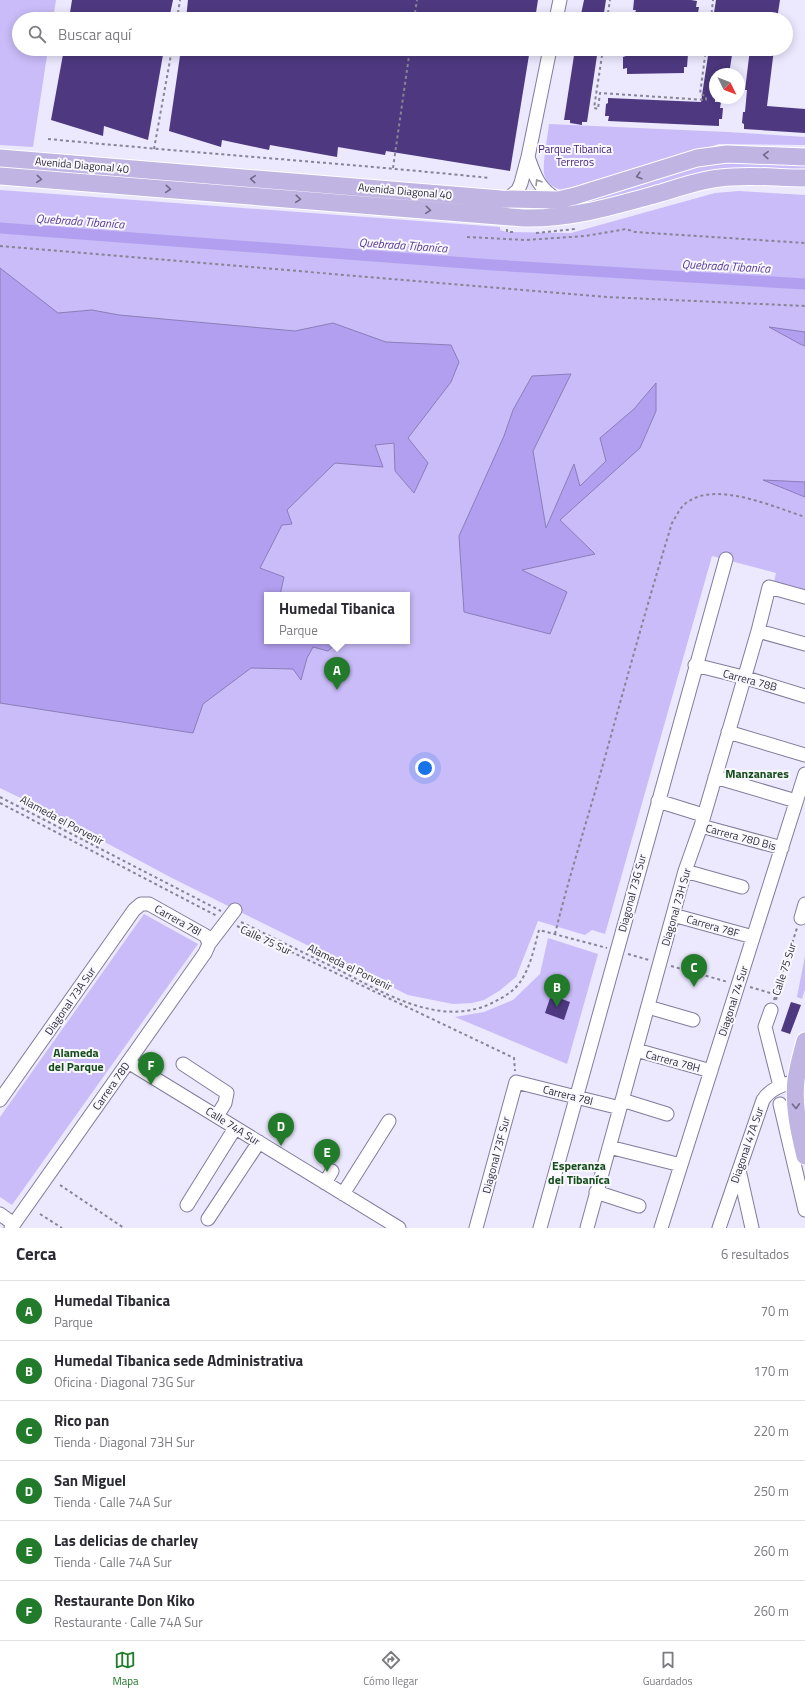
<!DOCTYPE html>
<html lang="es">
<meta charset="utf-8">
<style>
:root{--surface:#fff;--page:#f2f2f3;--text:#2b2b33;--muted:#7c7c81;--line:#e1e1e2;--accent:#217b2a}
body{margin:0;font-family:"Titillium Web",sans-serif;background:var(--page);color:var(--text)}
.compass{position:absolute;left:709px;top:68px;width:36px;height:36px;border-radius:50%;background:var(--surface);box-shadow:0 2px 10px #0003;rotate:133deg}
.you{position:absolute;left:425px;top:768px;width:14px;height:14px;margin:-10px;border:3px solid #fff;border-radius:50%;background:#1a73e8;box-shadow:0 0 0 6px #1a73e833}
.badge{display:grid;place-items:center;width:26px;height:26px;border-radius:50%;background:var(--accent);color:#fff;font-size:13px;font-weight:700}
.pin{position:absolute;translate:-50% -33px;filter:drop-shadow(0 1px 2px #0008)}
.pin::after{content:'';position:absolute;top:21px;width:14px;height:12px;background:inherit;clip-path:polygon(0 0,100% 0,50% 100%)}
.popup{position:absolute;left:264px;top:592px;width:146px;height:52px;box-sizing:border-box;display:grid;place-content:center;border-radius:0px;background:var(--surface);filter:drop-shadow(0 1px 3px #0005);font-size:13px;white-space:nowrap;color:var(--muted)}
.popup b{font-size:15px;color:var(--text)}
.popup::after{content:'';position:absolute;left:50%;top:100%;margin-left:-8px;border:8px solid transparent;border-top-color:var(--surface)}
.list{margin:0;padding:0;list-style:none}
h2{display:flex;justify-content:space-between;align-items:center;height:52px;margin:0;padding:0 16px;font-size:17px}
h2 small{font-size:13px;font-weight:400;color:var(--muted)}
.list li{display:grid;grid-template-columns:26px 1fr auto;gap:12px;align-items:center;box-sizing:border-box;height:60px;padding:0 16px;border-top:1px solid var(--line)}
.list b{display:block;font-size:15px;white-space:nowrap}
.list p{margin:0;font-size:13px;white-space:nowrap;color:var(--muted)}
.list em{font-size:13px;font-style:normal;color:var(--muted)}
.icon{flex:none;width:22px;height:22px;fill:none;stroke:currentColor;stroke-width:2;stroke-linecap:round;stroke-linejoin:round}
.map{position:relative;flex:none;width:805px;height:1228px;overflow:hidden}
.search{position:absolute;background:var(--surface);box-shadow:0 2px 10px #0003;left:12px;right:12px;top:12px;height:44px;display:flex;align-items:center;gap:10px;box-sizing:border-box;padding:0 14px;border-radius:22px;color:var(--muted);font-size:15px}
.sheet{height:412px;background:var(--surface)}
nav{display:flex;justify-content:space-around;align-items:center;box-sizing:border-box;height:56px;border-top:1px solid var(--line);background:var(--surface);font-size:11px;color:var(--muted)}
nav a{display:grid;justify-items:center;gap:2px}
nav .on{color:var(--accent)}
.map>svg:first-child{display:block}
.green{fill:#c9bcf8;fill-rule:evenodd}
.water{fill:#b29fef;stroke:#8b7db9}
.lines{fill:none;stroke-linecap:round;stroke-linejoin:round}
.canal{stroke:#b29fef;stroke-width:11}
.building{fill:#4e3980}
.minor-casing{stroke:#827c9c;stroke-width:15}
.major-casing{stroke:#fff;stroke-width:19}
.path{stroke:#878495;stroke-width:2;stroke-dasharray:3 3;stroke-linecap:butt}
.minor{stroke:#fff;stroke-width:13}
.major{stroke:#bfb4e2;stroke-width:17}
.oneway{stroke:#706a86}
.oneway2{stroke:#98969c}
.labels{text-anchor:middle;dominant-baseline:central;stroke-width:4;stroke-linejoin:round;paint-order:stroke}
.park-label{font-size:11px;fill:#42207c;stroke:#f9f8ff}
.street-label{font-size:11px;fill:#302d3a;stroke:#f9f8ff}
.water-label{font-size:12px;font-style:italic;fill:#593b98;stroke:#f9f8ff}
.neighbourhood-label{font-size:12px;font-weight:bold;fill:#154d1a;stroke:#f9f8ff}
</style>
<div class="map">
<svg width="805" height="1228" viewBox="0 0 805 1228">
<rect width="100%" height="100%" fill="#ece8fe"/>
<!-- green -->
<path class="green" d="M0 0H56L53 19H19V49H48L33 147 0 145Z
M549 124 727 132 805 137V145L719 144 562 190C555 188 548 185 545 177 541 168 548 136 549 124Z
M739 161 805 163V170L598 205 527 213 528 206 712 163Z
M0 190 500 227V230L507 232 571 233 715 193 739 191 805 195V591L774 582 776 573 712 556 605 934 592 930 585 935 538 921 516 977 499 991 484 1000 472 1003 453 1004 408 995 172 878 43 809 0 788ZM267 595H407V641H267Z
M144 914 198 944 12 1205 0 1197V1117Z
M548 938 598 954 567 1064 455 1017 484 1012 513 1000 540 974Z
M805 956V989L802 999 797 997Z"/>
<!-- water -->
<path class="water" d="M0 268 58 313 92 310 119 315 295 331 333 323 386 342 451 345 459 362 451 382 408 438 428 463 414 493 395 471 394 443 375 445 383 467 335 463 287 510 292 524 282 525 260 568 284 577 280 595H267V641H339L328 651 313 647 307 658 301 680 293 669 251 668 203 704 193 733 0 703Z
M769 327 805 332V346L800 344Z
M571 374 533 451 546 528 574 464 580 486 606 461 600 438 634 409 656 383V411L640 448 560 520 595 554 522 570 567 592 550 634 464 612 459 536 504 436 513 410 532 376Z
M763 480 805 482V497Z"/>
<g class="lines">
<!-- canal -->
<path class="canal" d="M0 228 493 265 805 284"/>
</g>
<!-- building -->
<path class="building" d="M72 0H173L169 19H69Z
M188 0H538L535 19H186Z
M584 0H606L603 19H580Z
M634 0H691L697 1 696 7H699L697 19H655L634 16 636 10H633Z
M716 0H780L777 19H713Z
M64 49H164L148 140 104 126 103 136 51 120Z
M181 49H530L510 171 386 151 385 155 338 147 337 157 270 145 269 150 222 140 221 147 169 131Z
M575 49H598L587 122H582V125L570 123V120H564Z
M684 49V55L688 54 687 67H684V73L627 74V68L623 69V57L626 56V50Z
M709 49H733L729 74H715V102H721L720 108H723L722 119H719V126L608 121 609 116H605L606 104 608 103V98L701 102Z
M750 49H774L767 106 805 109V133L744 129V124L742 123 743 112H745L747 90H745Z
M551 995 570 1002 564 1020 545 1013Z
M791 1002 801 1005 790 1034 781 1031Z"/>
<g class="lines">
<defs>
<path id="minor" d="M556 19 560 0
M528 157C535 177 539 189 558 200
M501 199 511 196 518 190 521 183 528 157 550 49
M758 631 805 644
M695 665 743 677 805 696
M728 732 805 755
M715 777 796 801
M658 801 703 815
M701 826 782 848
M685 871 742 887
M673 915 753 937
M801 918 805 904
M648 1007 693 1020
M771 1010 765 1027 780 1086
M636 1050 711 1071
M128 1062 399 1228
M183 1064 227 1093 225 1103 217 1116
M0 1100 134 910 141 904H149L206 936 209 944
M622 1100 667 1114
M780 1104 805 1210
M609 1147 681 1165
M739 1170 752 1228
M325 1183 332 1171
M596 1192 639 1206
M343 1194 389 1121
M187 1205 235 1128
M0 1214 14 1224
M208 1219 259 1142
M11 1228 205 953 209 944 235 910
M476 1228 516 1082 620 1108
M540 1228 726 559
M587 1228 685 871 701 826 758 631 769 587 805 597
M661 1228 805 774
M719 1228 763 1100C772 1086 788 1084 803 1078"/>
<path id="major" d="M0 158 501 199 558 200 575 196 697 158 727 154 805 157
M0 176 524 218C572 219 614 206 661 193 680 187 700 180 720 178 747 174 777 178 805 178
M805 1041C802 1053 798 1066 796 1080 793 1105 799 1131 805 1156"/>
</defs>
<!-- minor casing -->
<use href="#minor" class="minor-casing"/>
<!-- major casing -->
<use href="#major" class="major-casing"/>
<!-- path -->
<path class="path" d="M177 19 180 0
M414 19 417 0
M607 19 610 0
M711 19 713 0
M603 49 594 108 598 109 600 93 706 100V96L700 94 706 49
M48 139C195 153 343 163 490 178
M154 149 172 49
M393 168 410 49
M507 229V232H514
M536 233 575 229
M467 237 526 240 585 236 626 229 635 232 805 243
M0 246 607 297 805 306
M0 797 221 911
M0 803 217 916
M241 922C272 937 302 952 333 967 379 990 437 1028 490 1004 500 999 510 994 517 986 530 971 534 948 539 930L607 948
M237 926 514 1058 515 1071
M555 934C570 872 590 812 607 750 628 674 649 598 672 523 677 515 681 505 689 501 719 482 774 507 805 517
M628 954 649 960
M671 966 728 982
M750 987 777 995 776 1000
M774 1000 797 928
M60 1185 124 1228
M40 1214 62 1228"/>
<!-- minor -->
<use href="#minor" class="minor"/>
<!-- major -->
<use href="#major" class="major"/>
</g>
<!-- one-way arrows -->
<defs><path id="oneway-chevron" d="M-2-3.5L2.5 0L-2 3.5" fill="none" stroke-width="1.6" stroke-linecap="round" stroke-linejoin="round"/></defs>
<g class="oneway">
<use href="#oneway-chevron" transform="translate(766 155) rotate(-178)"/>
<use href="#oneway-chevron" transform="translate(639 176) rotate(163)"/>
<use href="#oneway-chevron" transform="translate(39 179) rotate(5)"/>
<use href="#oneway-chevron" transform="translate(253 179) rotate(-175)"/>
<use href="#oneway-chevron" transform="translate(168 189) rotate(5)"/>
<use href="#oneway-chevron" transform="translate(298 199) rotate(5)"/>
<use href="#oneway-chevron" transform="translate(428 210) rotate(5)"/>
<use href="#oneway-chevron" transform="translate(796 1106) rotate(87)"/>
</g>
<use class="oneway2" href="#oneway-chevron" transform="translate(538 182) rotate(-122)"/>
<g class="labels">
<!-- park labels -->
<g class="park-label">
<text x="575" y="149">Parque Tibanica<tspan x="575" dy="13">Terreros</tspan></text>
</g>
<!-- street labels -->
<g class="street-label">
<text transform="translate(82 165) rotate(5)">Avenida Diagonal 40</text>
<text transform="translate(405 191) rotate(5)">Avenida Diagonal 40</text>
<text transform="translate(750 680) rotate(15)">Carrera 78B</text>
<text transform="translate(62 820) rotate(28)">Alameda el Porvenir</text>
<text transform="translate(741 837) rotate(15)">Carrera 78D Bis</text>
<text transform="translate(632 893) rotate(-75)">Diagonal 73G Sur</text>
<text transform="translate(676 907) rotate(-74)">Diagonal 73H Sur</text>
<text transform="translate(178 920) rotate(29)">Carrera 78I</text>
<text transform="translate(713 926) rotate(16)">Carrera 78F</text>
<text transform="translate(266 940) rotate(25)">Calle 75 Sur</text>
<text transform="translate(350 967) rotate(26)">Alameda el Porvenir</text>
<text transform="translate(784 969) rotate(-72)">Calle 75 Sur</text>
<text transform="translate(70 1001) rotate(-55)">Diagonal 73A Sur</text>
<text transform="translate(733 1001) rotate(-72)">Diagonal 74 Sur</text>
<text transform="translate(673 1061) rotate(15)">Carrera 78H</text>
<text transform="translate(111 1086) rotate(-55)">Carrera 78D</text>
<text transform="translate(568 1095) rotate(14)">Carrera 78I</text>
<text transform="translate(233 1126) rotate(32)">Calle 74A Sur</text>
<text transform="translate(747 1145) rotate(-71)">Diagonal 47A Sur</text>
<text transform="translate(496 1155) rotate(-75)">Diagonal 73F Sur</text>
</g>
<!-- water labels -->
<g class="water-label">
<text transform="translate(80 221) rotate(4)">Quebrada Tibaníca</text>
<text transform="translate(403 245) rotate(4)">Quebrada Tibaníca</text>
<text transform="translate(726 266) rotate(3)">Quebrada Tibaníca</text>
</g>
<!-- neighbourhood labels -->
<g class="neighbourhood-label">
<text x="757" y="773">Manzanares</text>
<text x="76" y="1052">Alameda<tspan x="76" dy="14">del Parque</tspan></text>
<text x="579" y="1165">Esperanza<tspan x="579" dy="14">del Tibaníca</tspan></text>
</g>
</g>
</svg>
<svg class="compass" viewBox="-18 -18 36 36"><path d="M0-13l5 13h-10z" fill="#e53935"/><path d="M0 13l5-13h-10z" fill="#7c7c81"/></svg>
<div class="you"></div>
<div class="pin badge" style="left:337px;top:690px">A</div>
<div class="popup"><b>Humedal Tibanica</b>Parque</div>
<div class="pin badge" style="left:557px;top:1007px">B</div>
<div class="pin badge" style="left:694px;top:987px">C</div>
<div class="pin badge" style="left:281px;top:1146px">D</div>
<div class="pin badge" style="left:327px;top:1172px">E</div>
<div class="pin badge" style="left:151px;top:1085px">F</div>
<div class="search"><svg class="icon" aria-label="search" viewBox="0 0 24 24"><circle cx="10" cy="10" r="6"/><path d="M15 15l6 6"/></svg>Buscar aquí</div>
</div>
<section class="sheet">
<h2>Cerca<small>6 resultados</small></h2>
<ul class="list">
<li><span class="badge">A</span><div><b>Humedal Tibanica</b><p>Parque</p></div><em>70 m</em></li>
<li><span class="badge">B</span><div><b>Humedal Tibanica sede Administrativa</b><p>Oficina · Diagonal 73G Sur</p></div><em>170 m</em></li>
<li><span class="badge">C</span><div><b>Rico pan</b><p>Tienda · Diagonal 73H Sur</p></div><em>220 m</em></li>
<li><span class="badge">D</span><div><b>San Miguel</b><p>Tienda · Calle 74A Sur</p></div><em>250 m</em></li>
<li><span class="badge">E</span><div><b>Las delicias de charley</b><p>Tienda · Calle 74A Sur</p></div><em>260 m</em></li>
<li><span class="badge">F</span><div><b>Restaurante Don Kiko</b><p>Restaurante · Calle 74A Sur</p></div><em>260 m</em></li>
</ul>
</section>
<nav>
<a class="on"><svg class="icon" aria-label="map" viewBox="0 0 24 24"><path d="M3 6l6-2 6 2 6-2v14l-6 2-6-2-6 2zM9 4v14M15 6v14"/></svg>Mapa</a>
<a><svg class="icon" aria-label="directions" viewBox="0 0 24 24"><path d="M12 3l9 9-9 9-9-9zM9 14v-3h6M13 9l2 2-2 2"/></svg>Cómo llegar</a>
<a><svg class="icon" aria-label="saved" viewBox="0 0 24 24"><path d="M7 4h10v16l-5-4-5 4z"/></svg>Guardados</a>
</nav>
